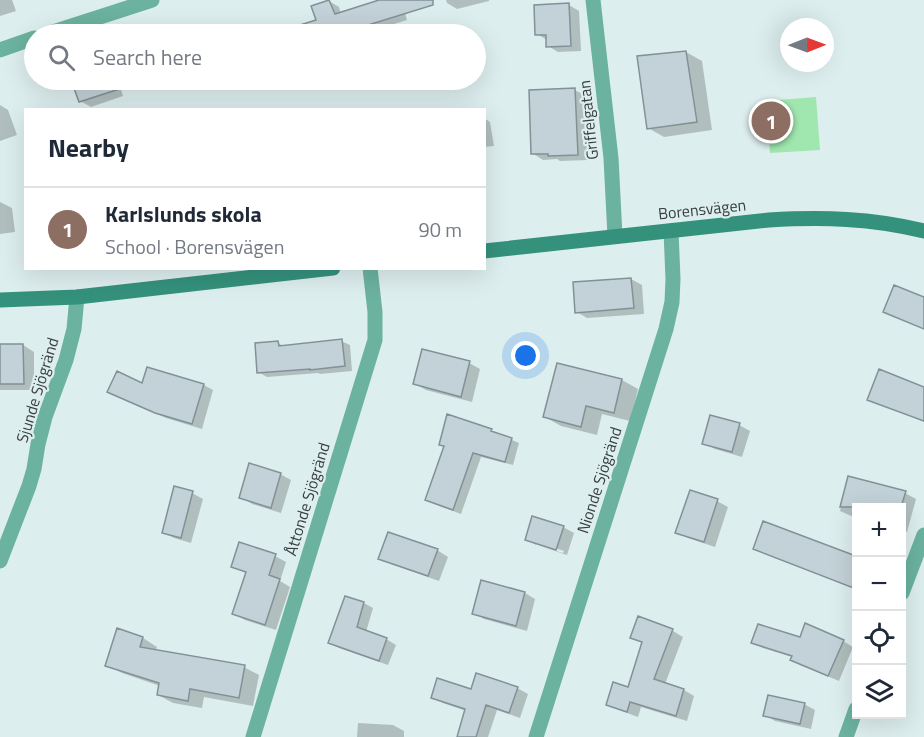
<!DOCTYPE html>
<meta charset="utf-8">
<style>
:root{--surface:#fff;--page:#f2f2f3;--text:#1f2937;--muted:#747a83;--line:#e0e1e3;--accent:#1a73e8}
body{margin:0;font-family:"Titillium Web",sans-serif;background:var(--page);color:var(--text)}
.controls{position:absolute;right:18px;bottom:18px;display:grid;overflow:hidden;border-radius:0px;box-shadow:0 6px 24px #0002}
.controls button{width:54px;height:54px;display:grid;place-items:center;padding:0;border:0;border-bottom:2px solid var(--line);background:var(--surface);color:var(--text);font:30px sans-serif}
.compass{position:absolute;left:780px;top:18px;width:54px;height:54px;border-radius:50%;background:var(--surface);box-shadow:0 6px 24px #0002;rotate:89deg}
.you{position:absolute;left:526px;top:356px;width:21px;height:21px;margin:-15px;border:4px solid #fff;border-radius:50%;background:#1a73e8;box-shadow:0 0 0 9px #1a73e833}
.badge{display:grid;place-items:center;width:39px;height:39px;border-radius:50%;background:var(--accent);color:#fff;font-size:20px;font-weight:700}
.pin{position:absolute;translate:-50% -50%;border:3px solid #fff;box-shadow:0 2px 6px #0006}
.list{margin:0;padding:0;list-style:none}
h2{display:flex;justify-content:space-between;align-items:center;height:78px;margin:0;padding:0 24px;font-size:26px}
h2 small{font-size:20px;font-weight:400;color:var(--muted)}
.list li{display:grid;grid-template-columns:39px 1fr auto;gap:18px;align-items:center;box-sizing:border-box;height:84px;padding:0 24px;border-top:2px solid var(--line)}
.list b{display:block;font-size:22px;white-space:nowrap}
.list p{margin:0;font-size:20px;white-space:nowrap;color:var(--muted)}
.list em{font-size:20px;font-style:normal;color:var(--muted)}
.icon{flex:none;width:33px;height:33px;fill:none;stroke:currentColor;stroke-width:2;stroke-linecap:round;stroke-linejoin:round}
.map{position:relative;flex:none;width:924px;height:737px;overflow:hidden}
.search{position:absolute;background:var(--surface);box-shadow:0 6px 24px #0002;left:24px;top:24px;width:462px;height:66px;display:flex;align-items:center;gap:15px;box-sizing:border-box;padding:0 21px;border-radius:33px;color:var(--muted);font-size:22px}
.panel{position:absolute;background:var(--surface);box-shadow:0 6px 24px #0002;left:24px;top:108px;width:462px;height:162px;border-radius:0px}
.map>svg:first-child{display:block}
.green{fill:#a0e6af}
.shadow{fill:#0003}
.building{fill:#c3d2d8;stroke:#839197;stroke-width:1.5}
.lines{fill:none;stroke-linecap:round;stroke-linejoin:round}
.street{stroke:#6bb29f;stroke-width:15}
.secondary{stroke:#34917c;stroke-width:15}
.labels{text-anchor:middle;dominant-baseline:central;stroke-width:4.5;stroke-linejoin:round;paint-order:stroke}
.street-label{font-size:16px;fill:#383e3f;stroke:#dee}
</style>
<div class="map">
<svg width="924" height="737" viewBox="0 0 924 737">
<rect width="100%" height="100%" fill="#dee"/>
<!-- green -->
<path class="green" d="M816 97 820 150 770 153 766 101Z"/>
<!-- shadow -->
<path class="shadow" d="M0 0H12L16 11 0 16Z
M384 0H397L402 3 407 20 362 34H284L318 22 329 1 339 7 341 14Z
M446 0H489V1L457 9 447 3Z
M569 5 579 11 581 51 558 52 548 46 547 40 537 34Z
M686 52 702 61 712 130 664 137 648 128Z
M73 80H118L123 96 91 107 80 101Z
M575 90 586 96 588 160 560 161 557 159 543 160 532 153Z
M0 105 8 110 17 135 0 141Z
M484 118 490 122 494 146 484 147Z
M0 202 12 208 15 232 0 234Z
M631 279 642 285 644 314 587 318 577 312Z
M341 341 350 345 352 371 320 374 318 373 267 377 258 372 278 343 285 347Z
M23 345 34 352V390H0V346Z
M469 363 480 369 472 402 426 390 415 384Z
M622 380 638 389 630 421 602 414 597 435 561 426 545 417Z
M143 385H204L213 390 202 429 166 418 119 397Z
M924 389V422L878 404 869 399Z
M739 425 750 431 742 457 715 449 704 443Z
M491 431 519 443 513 465 481 457 461 514 434 504 426 499Z
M280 474 291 480 281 513 252 504 241 497Z
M849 477 905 493 916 499 907 532 902 531V508H856V518L840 511Z
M192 493 203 499 191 543 174 538 163 532Z
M717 501 728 507 715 547 688 538 677 532Z
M764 523 856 557V589L764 554 755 548Z
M563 527 574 533 567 555 537 545 563 553 564 551 536 542V545L527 539Z
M240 544 275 556 286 562 280 581 290 587 276 630 245 620 234 614 247 574 233 566Z
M437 550 448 557 439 581 391 564 380 558Z
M482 582 525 593 535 599 527 631 484 619 474 613Z
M364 603 373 608 366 632 386 639 396 645 388 665 339 648 330 642Z
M639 618 673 631 683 637 665 684 684 690 694 696 687 721 641 707 638 717 619 710 608 704 629 688 643 644 632 637Z
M118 630 143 638 157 647 156 651 244 667 259 675 253 706 204 697 202 708 173 703 158 695 160 686 122 673 107 665Z
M800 638 843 641 853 647 839 681 801 665 792 659V657L763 648 753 642Z
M517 688 528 694 520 718 497 710 488 737H459L466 711 443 703 432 697 472 691Z
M804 704 815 710 811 729 775 721 765 715Z
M358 723 393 725 404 731V737H357Z"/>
<!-- building -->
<path class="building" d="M329 0 335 14 379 0H433V5L342 33V34H285L284 30 316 20 311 6Z
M569 3 571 46 546 47V35H535L534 5Z
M686 51 697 122 647 129 637 56Z
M71 80H134L135 84 79 102Z
M575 88 578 155 548 156V154H531L529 90Z
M631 278 634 308 575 313 573 282Z
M894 285 924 297V329L883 312Z
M342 339 345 366 310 370V369L257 373 255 343 278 341 279 346Z
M0 344H23L24 384H0Z
M422 349 470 361 461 397 413 384Z
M557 363 622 379 614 413 586 406 581 427 543 417Z
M147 367 204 384 192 424 155 413 107 392 117 371 142 383Z
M879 369 924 387V421L867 400Z
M447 414 492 429 491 431 512 438 505 462 473 453 453 510 425 500 444 446 439 445Z
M710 415 740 423 732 452 702 444Z
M249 463 281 473 271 508 239 498Z
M848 476 906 491 901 507H840Z
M174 486 193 491 181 538 162 533Z
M690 490 718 499 704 542 675 533Z
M532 516 564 526 556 550 525 540Z
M763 521 856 556V589L753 549Z
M388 532 438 549 428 576 378 559Z
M239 542 276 554 269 575 280 579 265 625 232 614 246 572 231 567Z
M481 580 525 592 516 626 472 614Z
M345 596 364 602 357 627 387 638 379 661 328 643Z
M638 616 673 629 654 679 684 689 676 716 630 702 627 712 606 705 613 682 628 687 642 642 630 638Z
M805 623 844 640 828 676 790 660 792 656 751 643 758 624 800 637Z
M117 628 143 637 140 647 245 665 239 698 190 689 188 701 157 695 159 683 105 666Z
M476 673 518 687 509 713 486 705 476 737H457L465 709 431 698 437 678 471 689Z
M768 695 805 703 800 724 763 716Z"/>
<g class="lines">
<!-- street -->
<path class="street" d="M593 0 611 158 615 236
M47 34 152 0
M0 50 34 38
M0 561 29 486 34 469 38 444 45 417 66 360 74 329 77 297
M902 593 924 535
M253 737 375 340V312L370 268
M536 737 666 329 672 302 673 279 671 231
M846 737 856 709"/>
<!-- secondary -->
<path class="secondary" d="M484 251 769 220C823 217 871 218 924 231
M0 300 77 297 333 268"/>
</g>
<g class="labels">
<!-- street labels -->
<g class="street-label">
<text transform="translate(588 120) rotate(-96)">Griffelgatan</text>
<text transform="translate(702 209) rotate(-6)">Borensvägen</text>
<text transform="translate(37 390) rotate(-73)">Sjunde Sjögränd</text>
<text transform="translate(599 480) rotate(-72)">Nionde Sjögränd</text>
<text transform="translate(307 499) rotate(-73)">Åttonde Sjögränd</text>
</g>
</g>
</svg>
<div class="controls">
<button>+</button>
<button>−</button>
<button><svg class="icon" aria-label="locate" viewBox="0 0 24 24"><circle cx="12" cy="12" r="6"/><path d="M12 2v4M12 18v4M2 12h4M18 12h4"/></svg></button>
<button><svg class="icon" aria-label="layers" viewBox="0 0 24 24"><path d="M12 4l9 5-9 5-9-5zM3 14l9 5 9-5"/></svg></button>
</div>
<svg class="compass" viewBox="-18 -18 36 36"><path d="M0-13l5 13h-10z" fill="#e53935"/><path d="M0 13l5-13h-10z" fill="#747a83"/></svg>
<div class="you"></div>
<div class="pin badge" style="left:771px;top:121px;background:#8d6e63">1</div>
<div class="search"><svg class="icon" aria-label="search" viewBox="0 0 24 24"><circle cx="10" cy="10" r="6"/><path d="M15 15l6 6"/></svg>Search here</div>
<section class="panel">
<h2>Nearby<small></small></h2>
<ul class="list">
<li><span class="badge" style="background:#8d6e63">1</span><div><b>Karlslunds skola</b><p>School · Borensvägen</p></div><em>90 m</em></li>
</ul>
</section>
</div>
